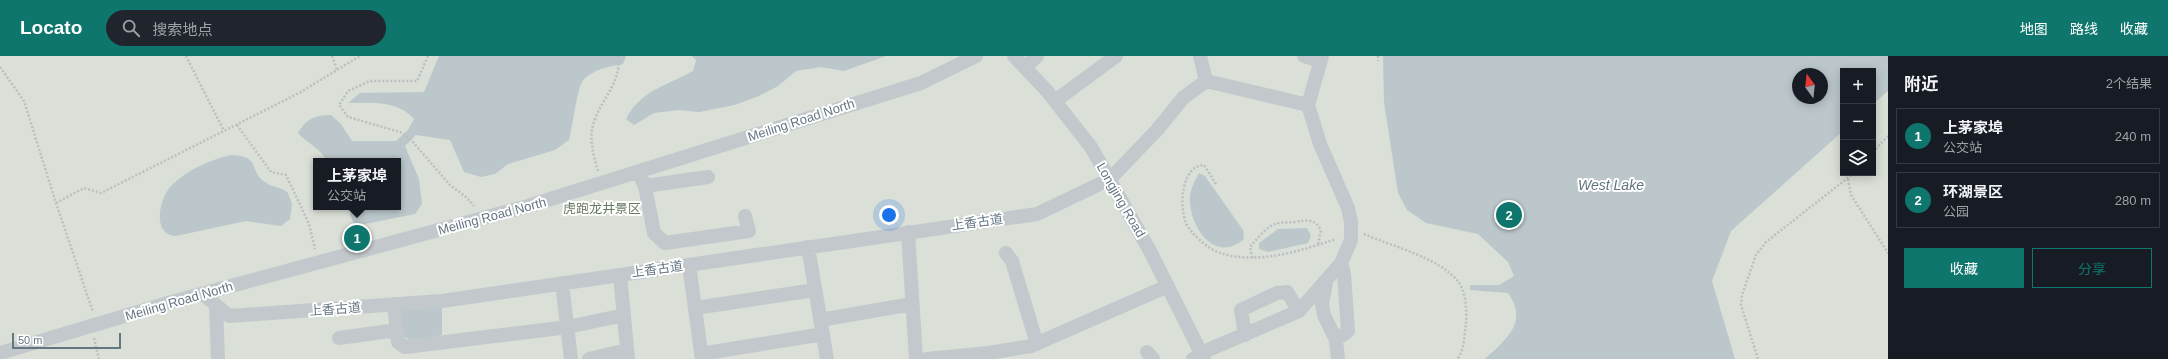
<!DOCTYPE html>
<html lang="zh">
<meta charset="utf-8">
<style>
:root{--surface:#171b24;--page:#20242c;--text:#f1f3f6;--muted:#9ea1a6;--line:#363941;--accent:#0f766e}
body{margin:0;font-family:Arial,"Noto Sans SC",sans-serif;background:var(--page);color:var(--text)}
.controls{position:absolute;right:12px;top:12px;display:grid;overflow:hidden;border-radius:0px;box-shadow:0 2px 10px #0003}
.controls button{width:36px;height:36px;display:grid;place-items:center;padding:0;border:0;border-bottom:1px solid var(--line);background:var(--surface);color:var(--text);font:20px sans-serif}
.compass{position:absolute;left:1792px;top:12px;width:36px;height:36px;border-radius:50%;background:var(--surface);box-shadow:0 2px 10px #0003;rotate:345deg}
.scale{position:absolute;left:12px;bottom:10px;width:109px;box-sizing:border-box;padding-left:4px;border:2px solid #657683;border-top:0;font-size:11px;line-height:14px;white-space:nowrap;color:#657683;-webkit-text-stroke:3px #fff;paint-order:stroke}
.you{position:absolute;left:889px;top:159px;width:14px;height:14px;margin:-10px;border:3px solid #fff;border-radius:50%;background:#1a73e8;box-shadow:0 0 0 6px #1a73e833}
.badge{display:grid;place-items:center;width:26px;height:26px;border-radius:50%;background:var(--accent);color:#fff;font-size:13px;font-weight:700}
.pin{position:absolute;translate:-50% -50%;border:2px solid #fff;box-shadow:0 1px 4px #0006}
.popup{position:absolute;left:313px;top:102px;width:88px;height:52px;box-sizing:border-box;display:grid;place-content:center;border-radius:0px;background:var(--surface);filter:drop-shadow(0 1px 3px #0005);font-size:13px;white-space:nowrap;color:var(--muted)}
.popup b{font-size:15px;color:var(--text)}
.popup::after{content:'';position:absolute;left:50%;top:100%;margin-left:-8px;border:8px solid transparent;border-top-color:var(--surface)}
.list{margin:0;padding:0;list-style:none}
h2{display:flex;justify-content:space-between;align-items:center;height:52px;margin:0;padding:0 16px;font-size:17px}
h2 small{font-size:13px;font-weight:400;color:var(--muted)}
.list li{display:grid;grid-template-columns:26px 1fr auto;gap:12px;align-items:center;box-sizing:border-box;height:56px;margin:0 8px 8px;padding:0 8px;border:1px solid var(--line);border-radius:0px}
.list b{display:block;font-size:15px;white-space:nowrap}
.list p{margin:0;font-size:13px;white-space:nowrap;color:var(--muted)}
.list em{font-size:13px;font-style:normal;color:var(--muted)}
.actions{display:flex;gap:8px;padding:12px 16px}
.actions a{flex:1;padding:9px 0;border:1px solid var(--accent);border-radius:0px;text-align:center;font-size:14px;color:var(--accent)}
.actions .main{background:var(--accent);color:#fff}
.icon{flex:none;width:22px;height:22px;fill:none;stroke:currentColor;stroke-width:2;stroke-linecap:round;stroke-linejoin:round}
.map{position:relative;flex:none;width:1888px;height:303px;overflow:hidden}
header{display:flex;align-items:center;gap:24px;box-sizing:border-box;height:56px;padding:0 20px;background:var(--accent);color:#fff}
header strong{font-size:19px}
nav{display:flex;gap:22px;margin-inline-start:auto;font-size:14px}
.search{width:280px;height:36px;background:var(--page);display:flex;align-items:center;gap:10px;box-sizing:border-box;padding:0 14px;border-radius:22px;color:var(--muted);font-size:15px}
main{display:flex}
aside{flex:1;background:var(--surface)}
.map>svg:first-child{display:block}
.green{fill:#dadfd7;fill-rule:evenodd}
.water{fill:#bbc7cb;fill-rule:evenodd}
.lines{fill:none;stroke-linecap:round;stroke-linejoin:round}
.path{stroke:#bbbfc2;stroke-width:2.5;stroke-dasharray:2 2;stroke-linecap:butt}
.minor{stroke:#c3c8cc;stroke-width:14}
.labels{text-anchor:middle;dominant-baseline:central;stroke-width:4;stroke-linejoin:round;paint-order:stroke}
.street-label{font-size:13px;fill:#657683;stroke:#fff}
.park-label{font-size:13px;fill:#687a64;stroke:#fff}
.water-label{font-size:14px;font-style:italic;fill:#60757c;stroke:#fff}
</style>
<header>
<strong>Locato</strong>
<div class="search"><svg class="icon" aria-label="search" viewBox="0 0 24 24"><circle cx="10" cy="10" r="6"/><path d="M15 15l6 6"/></svg>搜索地点</div>
<nav><a>地图</a><a>路线</a><a>收藏</a></nav>
</header>
<main>
<div class="map">
<svg width="1888" height="303" viewBox="0 0 1888 303">
<rect width="100%" height="100%" fill="#fafaf8"/>
<!-- green -->
<path class="green" d="M0 0H1888V303H0ZM1843 15H1873V117H1843ZM1798 18H1822V42H1798ZM316 105H398V151H316Z"/>
<!-- water -->
<path class="water" d="M439 0H626L623 8C610 10 590 14 582 26 577 34 572 73 569 84L555 94 508 108 495 118 481 121 464 116 450 84 416 79 405 90 419 123 422 148 415 158 355 170 350 158 352 151H398V105H327C320 92 308 88 298 77 306 63 315 59 331 59L341 68 352 85H396L408 74 414 63C397 44 371 47 348 47L360 37 424 36Z
M692 0H886L844 15 821 11 796 15 778 30 759 40 735 49 699 56 679 54 654 57 634 69 626 63C641 34 666 30 693 15L696 4Z
M1383 0H1888V35L1873 48V15H1843V75L1731 175 1712 225 1735 303H1484C1492 298 1511 279 1514 270 1519 259 1515 246 1508 237L1470 234V229H1499L1514 220 1508 206 1478 178 1426 167 1407 154 1398 137 1384 46ZM1798 18H1822V42H1798Z
M231 99C262 100 248 115 265 126 272 132 281 130 288 137L292 148 290 163 281 170 246 165 176 180C150 179 160 139 173 128 189 113 210 104 231 99Z
M1199 117 1205 120 1243 174 1244 183C1214 209 1188 169 1190 140 1191 132 1195 124 1199 117Z
M1307 172 1311 180 1308 187 1268 196 1259 193V187L1278 173Z
M442 250V279L412 285 403 280 399 254Z"/>
<g class="lines">
<!-- path -->
<path class="path" d="M186 0 224 75
M332 0 337 14
M428 0 417 25H370L348 35 339 49 348 61 400 76 412 85 450 129 466 141 474 150
M1378 0V5
M0 11 24 45 56 147 93 256
M237 69 271 116 286 119 309 168 315 193
M1873 96 1888 80
M598 115C593 98 588 80 595 63 603 41 622 25 618 0
M1848 123 1851 139 1888 197
M1216 128 1204 109C1181 110 1179 150 1186 167 1191 178 1208 193 1220 197 1258 209 1300 195 1336 183
M56 147 84 132 101 137 299 37 360 0
M1364 178C1391 190 1437 201 1457 224 1466 234 1467 255 1466 268 1464 279 1465 294 1457 303
M1252 202 1250 191C1258 182 1267 169 1279 167 1284 166 1289 167 1295 166 1307 164 1314 162 1321 174L1318 189
M94 282 99 303
M1758 303 1741 249 1742 239 1756 199 1766 186 1854 117"/>
<!-- minor -->
<path class="minor" d="M1014 0 1047 35 1091 91 1150 195 1204 303
M1200 0 1206 25
M1304 0 1320 5
M1025 12 1037 0
M1055 45 1116 0
M638 116 645 130 654 177 665 187 749 175 745 160
M645 130 708 121
M908 176 916 303
M808 191 827 303
M1006 197 1012 205 1037 288
M689 209 702 303
M620 219 628 303
M562 227 571 303
M1326 227 1322 248 1324 259 1336 284 1338 303
M203 238 229 260 442 245 1037 158 1110 123 1157 74 1183 42 1206 25 1308 49
M394 248 398 286 405 291 568 271 624 259
M216 249 218 303
M695 252 815 234
M820 264 912 248
M1245 279 1241 254 1277 237 1287 236 1299 255
M339 282 397 274
M1336 284 1348 275 1344 218 1341 207
M1147 296 1153 303
M0 297 175 245 528 150 921 27 976 0
M701 298 823 278
M589 303 627 294
M927 303 989 297 1031 290 1168 230
M1193 303 1201 297 1299 255 1341 207 1351 184V166L1348 152 1320 88 1308 49 1322 0"/>
</g>
<g class="labels">
<!-- street labels -->
<g class="street-label">
<text transform="translate(801 64) rotate(-18)">Meiling Road North</text>
<text transform="translate(1121 144) rotate(60)">Longjing Road</text>
<text transform="translate(492 160) rotate(-15)">Meiling Road North</text>
<text transform="translate(977 166) rotate(-8)">上香古道</text>
<text transform="translate(657 213) rotate(-8)">上香古道</text>
<text transform="translate(179 245) rotate(-16)">Meiling Road North</text>
<text transform="translate(335 253) rotate(-4)">上香古道</text>
</g>
<!-- park labels -->
<g class="park-label">
<text x="602" y="152">虎跑龙井景区</text>
</g>
<!-- water labels -->
<g class="water-label">
<text x="1611" y="129">West Lake</text>
</g>
</g>
</svg>
<div class="controls">
<button>+</button>
<button>−</button>
<button><svg class="icon" aria-label="layers" viewBox="0 0 24 24"><path d="M12 4l9 5-9 5-9-5zM3 14l9 5 9-5"/></svg></button>
</div>
<svg class="compass" viewBox="-18 -18 36 36"><path d="M0-13l5 13h-10z" fill="#e53935"/><path d="M0 13l5-13h-10z" fill="#9ea1a6"/></svg>
<div class="scale">50 m</div>
<div class="you"></div>
<div class="pin badge" style="left:357px;top:182px">1</div>
<div class="popup"><b>上茅家埠</b>公交站</div>
<div class="pin badge" style="left:1509px;top:159px">2</div>
</div>
<aside>
<h2>附近<small>2个结果</small></h2>
<ul class="list">
<li><span class="badge">1</span><div><b>上茅家埠</b><p>公交站</p></div><em>240 m</em></li>
<li><span class="badge">2</span><div><b>环湖景区</b><p>公园</p></div><em>280 m</em></li>
</ul>
<div class="actions"><a class="main">收藏</a><a>分享</a></div>
</aside>
</main>
